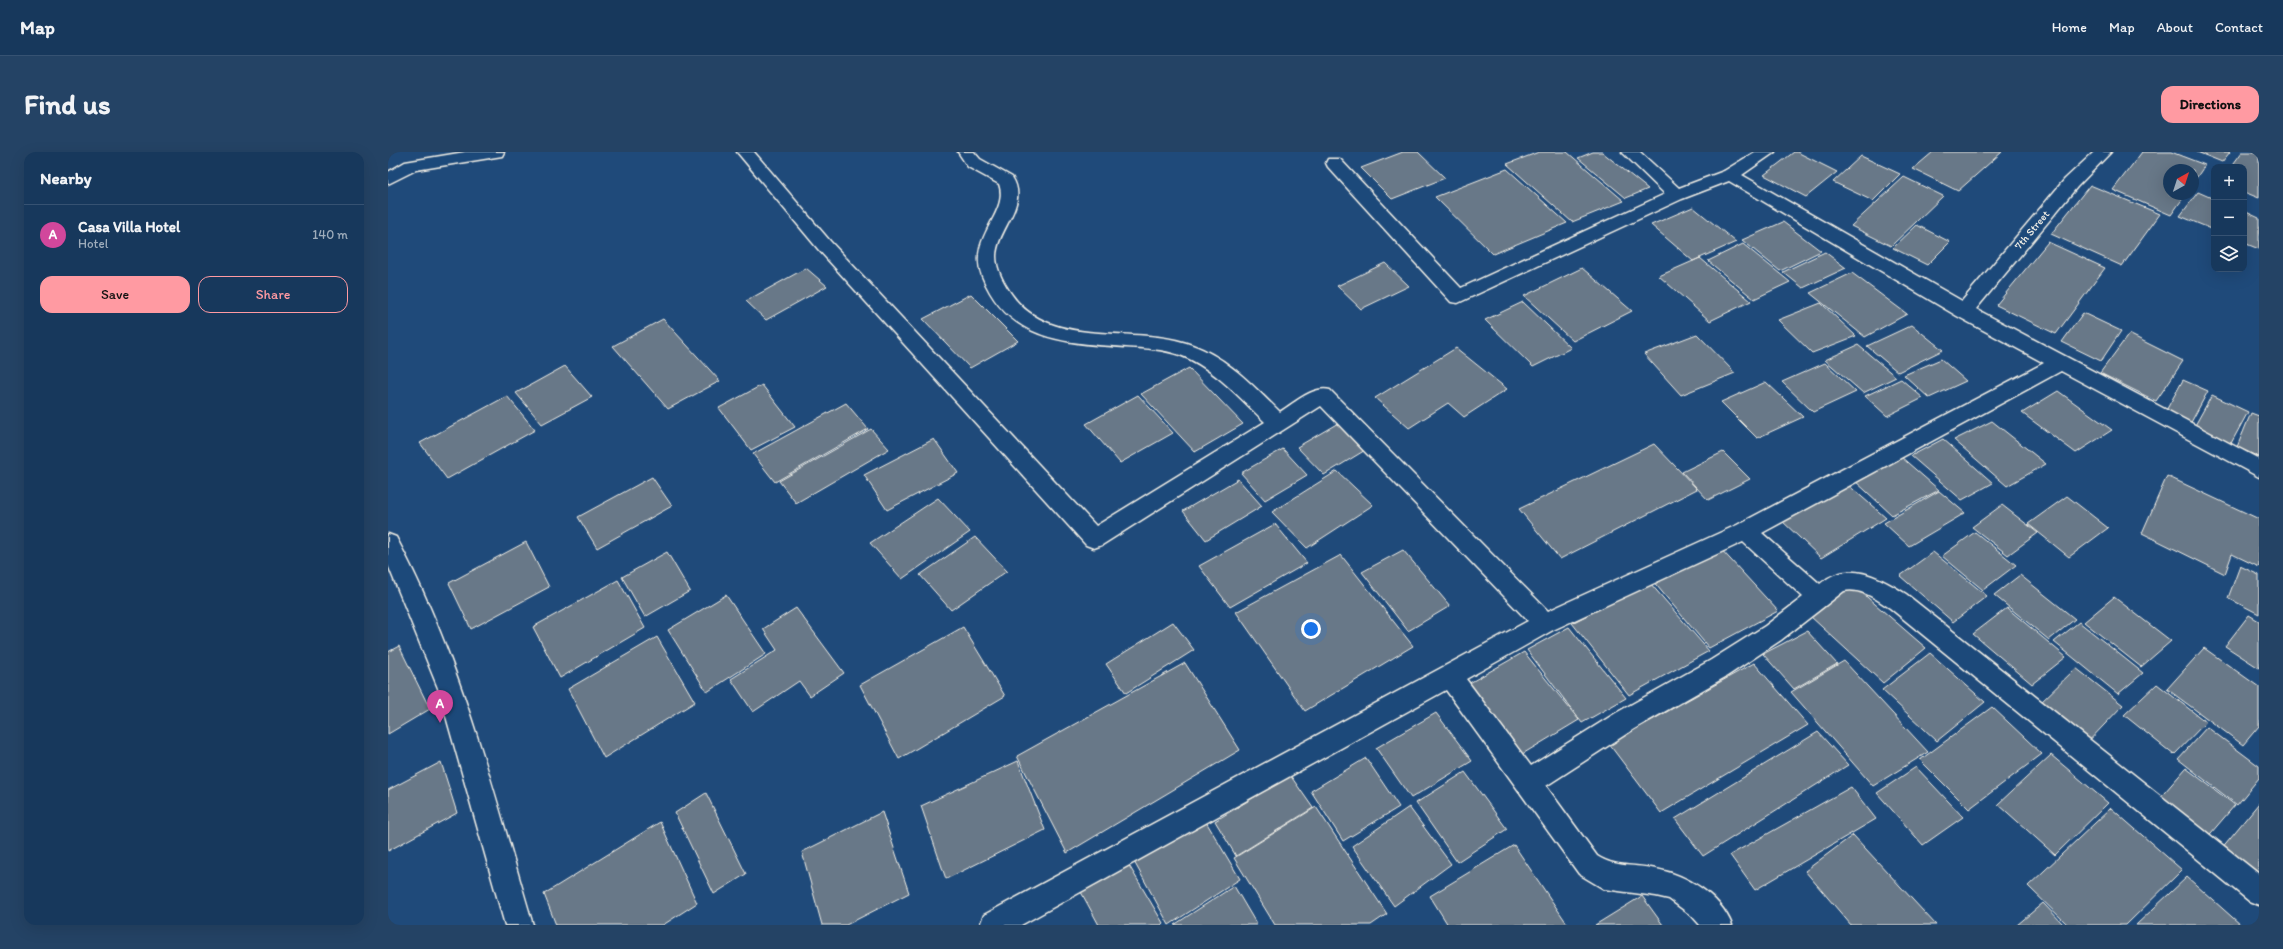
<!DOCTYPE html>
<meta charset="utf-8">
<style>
:root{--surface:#17385c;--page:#244365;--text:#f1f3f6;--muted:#9eacbb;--line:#365272;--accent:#ff9aa2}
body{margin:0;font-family:Itim,sans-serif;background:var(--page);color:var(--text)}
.controls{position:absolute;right:12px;top:12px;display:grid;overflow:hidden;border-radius:8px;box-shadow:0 4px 16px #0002}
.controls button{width:36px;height:36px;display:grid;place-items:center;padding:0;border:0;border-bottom:1px solid var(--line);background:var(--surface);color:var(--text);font:20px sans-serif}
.compass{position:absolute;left:1775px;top:12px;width:36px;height:36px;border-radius:50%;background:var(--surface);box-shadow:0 4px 16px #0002;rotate:39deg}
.you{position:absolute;left:923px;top:477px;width:14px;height:14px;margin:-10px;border:3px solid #fff;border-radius:50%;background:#1a73e8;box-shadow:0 0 0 6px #1a73e833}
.badge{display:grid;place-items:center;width:26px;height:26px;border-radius:50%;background:var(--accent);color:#fff;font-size:13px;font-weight:700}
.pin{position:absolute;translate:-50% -33px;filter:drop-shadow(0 1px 2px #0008)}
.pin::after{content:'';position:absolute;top:21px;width:14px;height:12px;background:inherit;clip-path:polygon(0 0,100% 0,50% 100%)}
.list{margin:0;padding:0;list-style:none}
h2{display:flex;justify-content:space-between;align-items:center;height:52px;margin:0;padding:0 16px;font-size:17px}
h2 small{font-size:13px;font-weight:400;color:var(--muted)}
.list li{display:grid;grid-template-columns:26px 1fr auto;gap:12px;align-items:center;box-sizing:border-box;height:60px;padding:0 16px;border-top:1px solid var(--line)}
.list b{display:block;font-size:15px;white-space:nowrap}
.list p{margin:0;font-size:13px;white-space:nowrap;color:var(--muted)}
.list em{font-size:13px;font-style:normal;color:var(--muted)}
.actions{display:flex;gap:8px;padding:12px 16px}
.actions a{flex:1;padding:9px 0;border:1px solid var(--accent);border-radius:12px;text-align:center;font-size:14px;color:var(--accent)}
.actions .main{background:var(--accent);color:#111}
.icon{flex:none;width:22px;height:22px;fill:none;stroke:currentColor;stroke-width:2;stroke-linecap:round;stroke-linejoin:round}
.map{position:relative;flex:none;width:1871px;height:773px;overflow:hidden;border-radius:12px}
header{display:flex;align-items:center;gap:24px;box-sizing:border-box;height:56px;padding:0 20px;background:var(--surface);border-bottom:1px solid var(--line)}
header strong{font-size:19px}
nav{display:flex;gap:22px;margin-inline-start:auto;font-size:14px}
.intro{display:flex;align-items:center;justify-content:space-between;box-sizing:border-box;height:96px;padding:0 24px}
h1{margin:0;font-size:28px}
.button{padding:10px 18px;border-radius:12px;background:var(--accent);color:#111;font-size:14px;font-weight:700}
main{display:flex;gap:24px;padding:0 24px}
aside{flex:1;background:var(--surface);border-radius:12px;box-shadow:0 4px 16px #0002}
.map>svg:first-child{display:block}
.building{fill:#687888;stroke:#f4f1e8}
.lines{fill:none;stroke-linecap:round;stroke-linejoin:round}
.minor-casing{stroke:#f4f1e8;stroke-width:3}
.minor{fill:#1f4a7a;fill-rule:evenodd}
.labels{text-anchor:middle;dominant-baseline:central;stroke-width:3;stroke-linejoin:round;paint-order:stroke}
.far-street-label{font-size:11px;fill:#f4f1e8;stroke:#1f4a7a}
</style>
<header>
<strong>Map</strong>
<nav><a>Home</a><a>Map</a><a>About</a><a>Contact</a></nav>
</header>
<div class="intro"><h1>Find us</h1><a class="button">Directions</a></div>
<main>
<aside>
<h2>Nearby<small></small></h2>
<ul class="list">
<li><span class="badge" style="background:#d1479c">A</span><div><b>Casa Villa Hotel</b><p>Hotel</p></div><em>140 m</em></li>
</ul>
<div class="actions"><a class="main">Save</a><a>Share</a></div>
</aside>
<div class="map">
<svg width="1871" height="773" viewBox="0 0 1871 773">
<rect width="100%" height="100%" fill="#1f4a7a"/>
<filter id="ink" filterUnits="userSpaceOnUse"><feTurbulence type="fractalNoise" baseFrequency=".025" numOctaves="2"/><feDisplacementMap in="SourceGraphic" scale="8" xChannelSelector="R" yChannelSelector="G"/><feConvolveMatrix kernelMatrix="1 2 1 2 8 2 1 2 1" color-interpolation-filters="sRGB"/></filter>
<g filter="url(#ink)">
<!-- building -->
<path class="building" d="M1015 0H1030L1057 26 1004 47 973 16Z
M1151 0H1179L1236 49 1184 70 1119 12Z
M1205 0H1214L1260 37 1238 46 1190 6Z
M1406 0H1409L1449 20 1418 45 1376 23Z
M1545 0H1614L1570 39 1525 17Z
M1754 0H1783L1817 13 1805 31V18H1781V42H1798L1783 63 1725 38Z
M1809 0H1842L1834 10Z
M1854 0H1871V46L1856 40V15H1843Z
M1473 4 1512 22 1485 49 1445 30Z
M1119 17 1179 71 1105 102 1047 45Z
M1516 25 1555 44 1503 94 1463 74Z
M1702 33 1772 62 1734 114 1663 82Z
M1810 40 1826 47V78L1792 64Z
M1305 55 1348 90 1305 109 1263 73Z
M1856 59 1871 66V97L1856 91Z
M1395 70 1433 99 1392 119 1354 88Z
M1529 73 1562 90 1539 113 1505 96Z
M1660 90 1717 116 1668 182 1608 153Z
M1355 92 1402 130 1366 147 1320 109Z
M1437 100 1458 116 1415 136 1395 120Z
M1312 106 1363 149 1322 169 1271 124Z
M997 111 1021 134 973 157 949 134Z
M418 116 439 134 378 168 358 149Z
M1194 116 1244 159 1185 189 1136 144Z
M1464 121 1519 162 1477 185 1422 141Z
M583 142 630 189 582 216 535 167Z
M1135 150 1183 196 1145 215 1097 168Z
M1433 151 1468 184 1424 201 1390 168Z
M1695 161 1733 179 1713 209 1674 190Z
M275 167 332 229 280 257 225 194Z
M1524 173 1555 198 1510 220 1479 194Z
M1309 182 1347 221 1293 243 1256 202Z
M1741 182 1795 209 1768 249 1712 221Z
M1470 193 1508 225 1475 241 1437 208Z
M1068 196 1119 237 1076 265 1060 251 1021 276 987 246Z
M1553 207 1578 229 1541 246 1516 223Z
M1437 211 1468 240 1425 260 1394 230Z
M177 214 204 245 154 272 128 241Z
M801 216 855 272 807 300 753 242Z
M1513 227 1535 246 1499 264 1477 244Z
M1795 228 1820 239 1800 276 1775 264Z
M1378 230 1415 265 1369 286 1333 250Z
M374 233 407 275 363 298 331 256Z
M1670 239 1724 278 1688 301 1634 261Z
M750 243 785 281 732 311 698 272Z
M1824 243 1860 260 1841 295 1805 277Z
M119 244 147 278 59 327 32 291Z
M458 251 480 277 387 330 365 302Z
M1863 261 1871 264V305L1849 295Z
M1604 269 1658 312 1619 334 1566 288Z
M952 270 979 297 936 323 909 295Z
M483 277 501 297 408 351 391 329Z
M546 287 570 321 499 358 476 323Z
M1555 287 1605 331 1574 348 1523 304Z
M1266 292 1309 337 1172 407 1131 357Z
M895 297 919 323 877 348 853 321Z
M1335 300 1362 327 1320 348 1294 320Z
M1512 304 1551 338 1504 363 1466 328Z
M949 319 985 353 919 396 884 360Z
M1779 324 1871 367V415L1844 402 1837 422 1754 381Z
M264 325 284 354 209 396 190 365Z
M850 327 874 354 818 388 795 359Z
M1458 331 1498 366 1433 406 1393 368Z
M1551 339 1577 361 1521 394 1496 371Z
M1679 344 1720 376 1681 405 1640 372Z
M550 346 582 380 514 427 482 391Z
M1614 353 1650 381 1620 403 1584 375Z
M887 372 919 411 842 455 811 414Z
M1587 380 1628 413 1595 438 1554 404Z
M587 385 619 419 563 458 532 423Z
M138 390 161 435 83 477 61 431Z
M1330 394 1390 459 1321 496 1264 428Z
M1015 398 1062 454 1020 479 974 420Z
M279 400 302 439 257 465 234 425Z
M1545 400 1599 444 1565 470 1512 424Z
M953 403 1025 494 917 559 848 460Z
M1852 414 1871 423V462L1840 446Z
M1632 423 1687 467 1661 488 1606 443Z
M230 428 257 476 172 526 145 475Z
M1262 431 1321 499 1241 543 1184 471Z
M1465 433 1538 496 1495 531 1422 464Z
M338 443 378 502 319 540 280 478Z
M1726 445 1783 489 1753 515 1696 470Z
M408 456 456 521 422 544 411 529 365 560 343 527 389 498 375 477Z
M1619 456 1678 505 1644 532 1585 482Z
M1861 463 1871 469V516L1837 494Z
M785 470 806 498 738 541 718 512Z
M1691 470 1755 521 1730 542 1666 490Z
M575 475 617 544 511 607 472 533Z
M1181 475 1238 546 1194 571 1139 498Z
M1419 479 1449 512 1406 537 1375 502Z
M269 485 307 550 216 606 180 537Z
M11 494 42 557 0 582V500Z
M1816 496 1871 535V574L1855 593 1779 537Z
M1136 500 1191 568 1131 604 1078 533Z
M1542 501 1597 550 1549 589 1494 538Z
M1456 509 1540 600 1485 634 1403 540Z
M797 511 852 598 679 701 629 604Z
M1366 511 1420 573 1273 661 1221 592Z
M1688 516 1735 553 1697 593 1648 555Z
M1769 532 1818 570 1786 603 1736 563Z
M1604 555 1654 602 1581 657 1532 608Z
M1048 561 1084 609 1023 646 988 596Z
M1819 575 1871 614V626L1849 653 1790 607Z
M1430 580 1460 613 1315 704 1287 667Z
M1663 603 1720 651 1667 703 1610 652Z
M978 606 1011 655 955 689 923 639Z
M630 609 657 678 558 727 533 654Z
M53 610 69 661 0 699V638Z
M1528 615 1575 665 1535 693 1489 641Z
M1798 616 1847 653 1817 688 1769 649Z
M1077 620 1119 677 1069 710 1028 651Z
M902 623 925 656 848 704 827 669Z
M1463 635 1488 667 1367 738 1342 703Z
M318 641 358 722 326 742 287 661Z
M1871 651V737L1828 703Z
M928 655 999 762 983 773H887L846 706Z
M1021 655 1063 712 1006 754 964 694Z
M1723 656 1794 718 1738 773H1680L1640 734Z
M494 660 521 741 458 773H434L414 700Z
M814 663 852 727 781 773 744 706Z
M272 670 309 751 275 773H168L156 742Z
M1465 683 1548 773H1463L1417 719Z
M1126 693 1180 773H1060L1042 744Z
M739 710 775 771 773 773H711L693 740Z
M1799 725 1853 773H1748Z
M846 734 869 773H786Z
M1254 744 1275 773H1207Z
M1655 751 1676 773H1629Z"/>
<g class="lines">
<defs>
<path id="minor" d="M77 0H116L114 4 108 5 28 18 0 32V20L17 10Z
M349 0H366L442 89 708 374 877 270C851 245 826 216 792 203 775 197 756 196 738 195 677 191 620 189 594 124 579 85 622 61 611 32L580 15 570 0H586L592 7 624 25C642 52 609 77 608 104 608 118 616 132 624 143 664 199 747 171 804 193 840 206 865 234 892 260 906 251 926 233 942 238L1160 459 1349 373 1656 211 1569 164 1341 29 1294 47 1070 151 1063 150 940 15 938 11 940 7H952L1073 136 1277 42 1234 0H1252L1291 36 1336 19 1367 0H1387L1354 23 1574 149 1677 27 1706 0H1723L1689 35 1588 157 1871 307V325L1673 219 1374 381 1432 432C1460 407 1491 425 1518 442L1871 722V753L1861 749 1502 456C1489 448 1473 435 1456 439L1393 488 1339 524 1246 577 1158 634 1209 704C1227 716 1248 712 1268 717 1299 723 1332 743 1344 773H1312L1304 764 1281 747 1268 744 1216 737 1191 722 1058 538 633 773H592L596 763 1140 469 933 254 714 393 706 396 698 393 430 97ZM1355 390 1415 445 1377 474 1323 508 1228 561 1143 614 1078 527 1165 478Z
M0 382 8 385C73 506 106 642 145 773H117L50 536 0 413Z"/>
</defs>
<!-- minor casing -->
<use href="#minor" class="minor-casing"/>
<!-- minor -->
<use href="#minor" class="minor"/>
</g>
</g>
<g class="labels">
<!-- far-street labels -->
<g class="far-street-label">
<text transform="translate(1644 78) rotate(-50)">7th Street</text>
</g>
</g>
</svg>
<div class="controls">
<button>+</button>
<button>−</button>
<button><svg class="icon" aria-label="layers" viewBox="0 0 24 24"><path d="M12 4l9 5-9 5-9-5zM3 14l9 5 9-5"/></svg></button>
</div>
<svg class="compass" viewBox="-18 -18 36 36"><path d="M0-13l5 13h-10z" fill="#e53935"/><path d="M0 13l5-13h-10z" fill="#9eacbb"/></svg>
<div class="you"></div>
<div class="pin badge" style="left:52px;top:571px;background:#d1479c">A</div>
</div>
</main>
